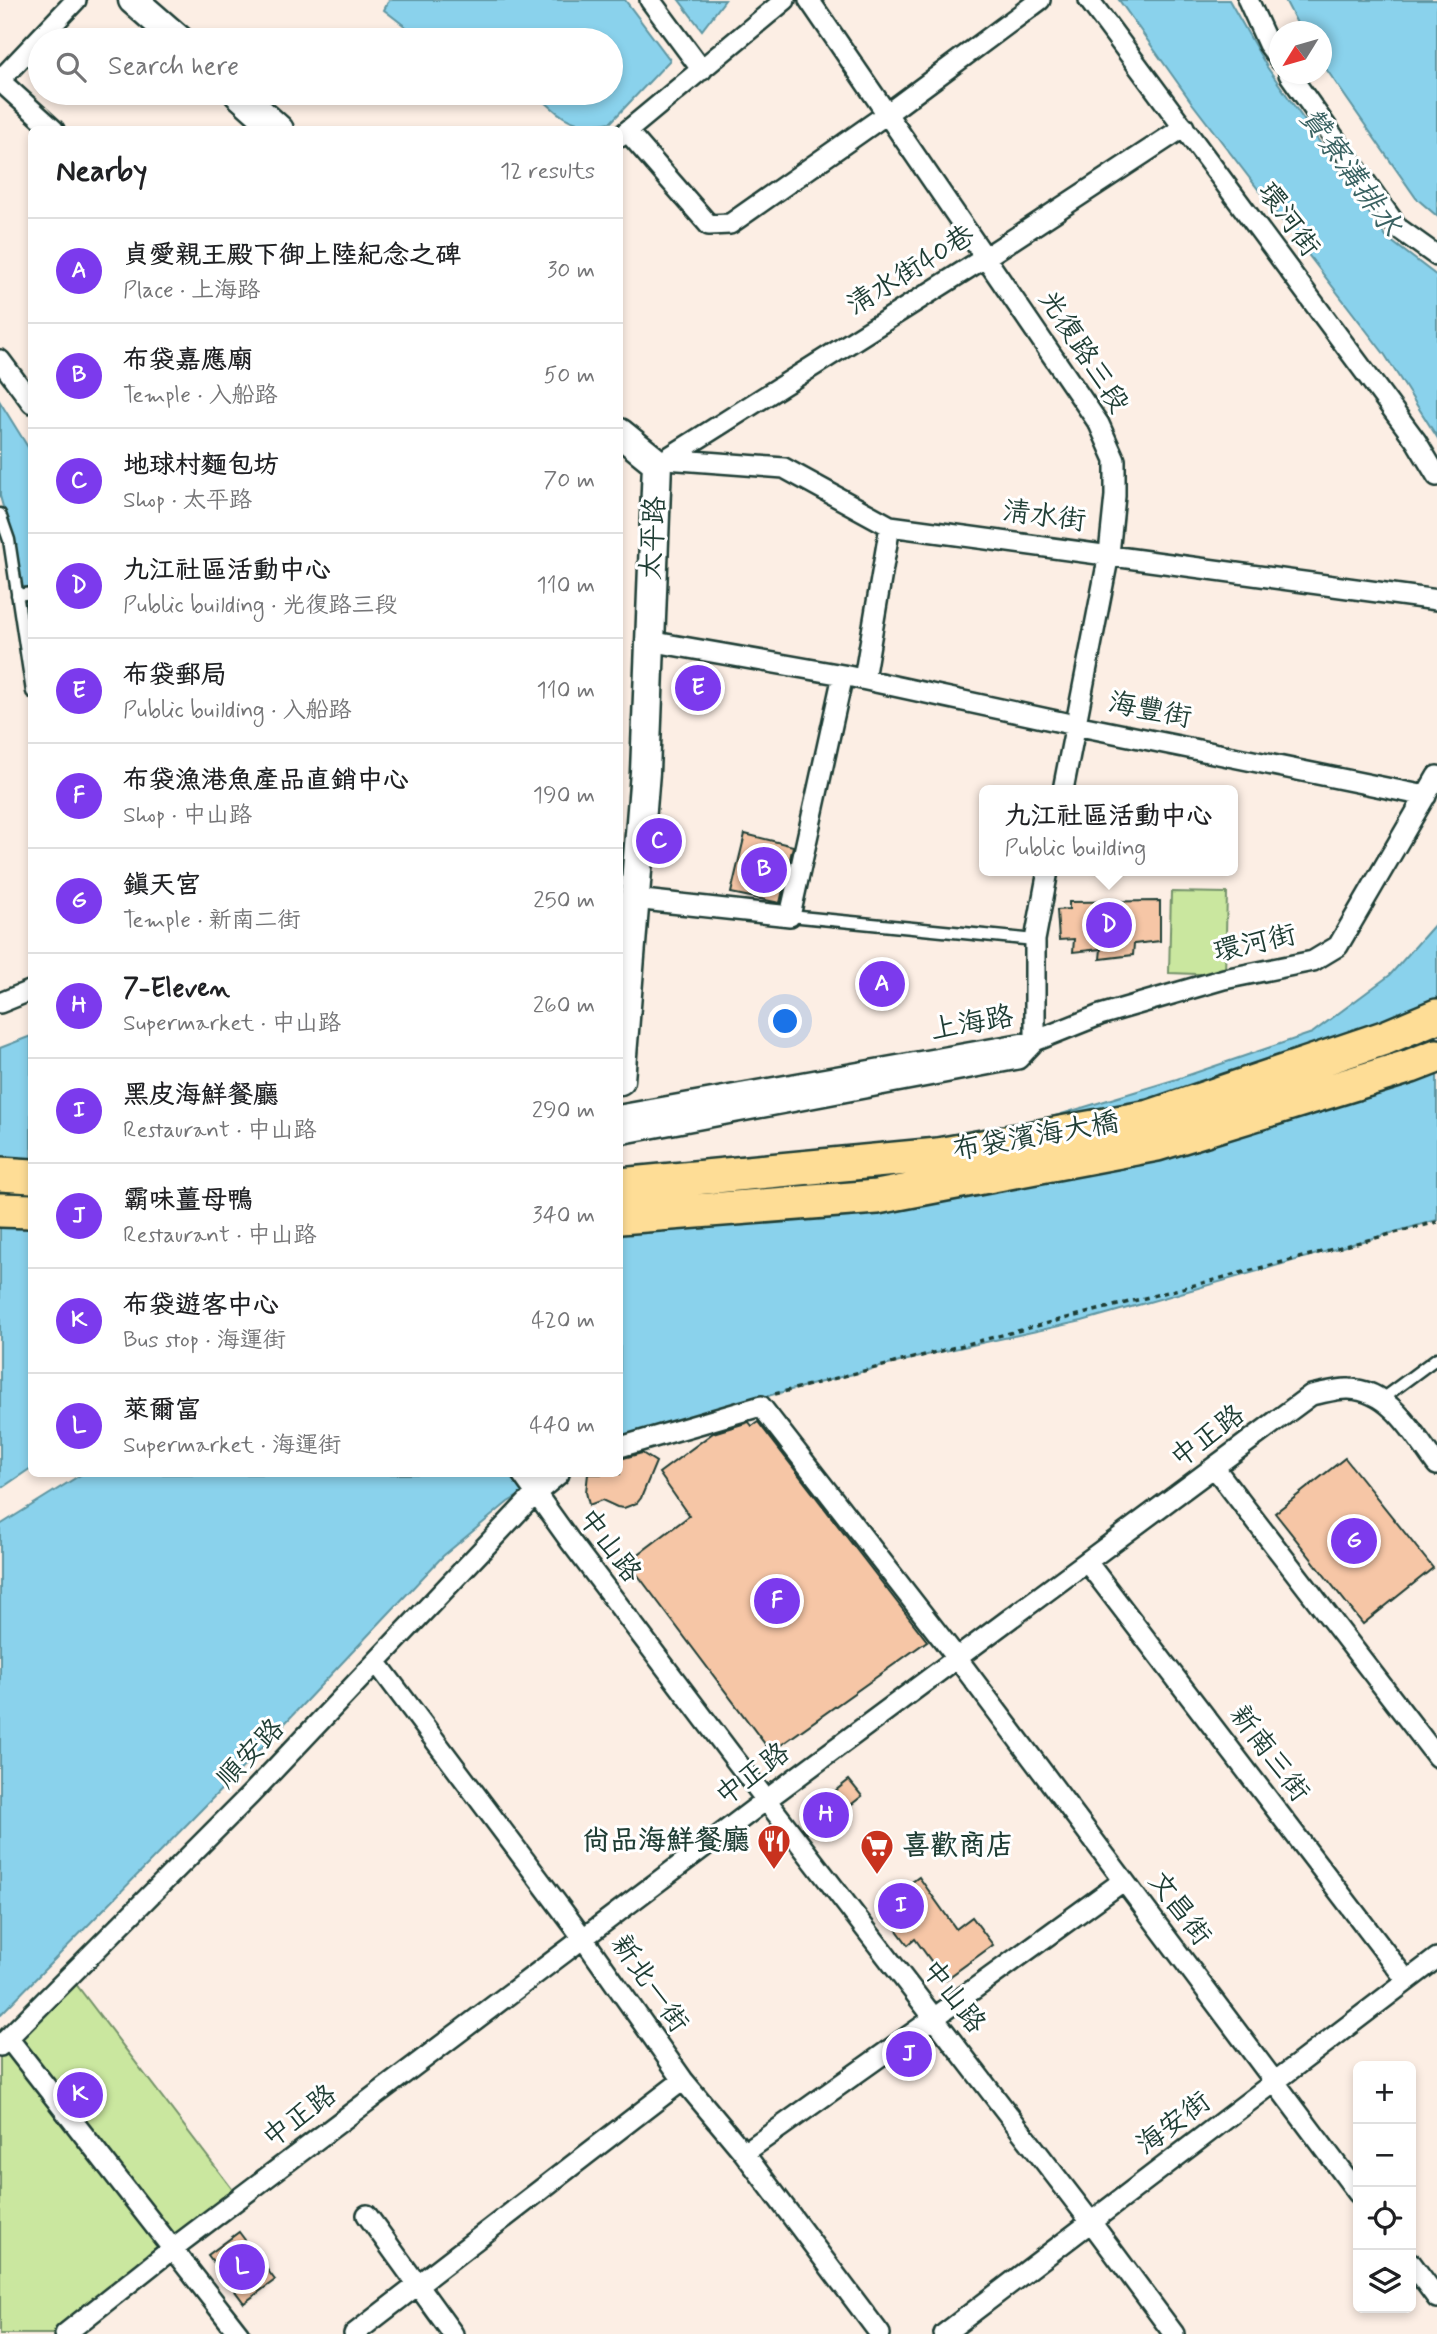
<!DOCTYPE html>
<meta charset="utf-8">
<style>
:root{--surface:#fff;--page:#f6f6f6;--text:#202124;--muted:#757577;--line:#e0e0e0;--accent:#7c3aed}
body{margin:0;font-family:Mynerve,"LXGW WenKai TC",sans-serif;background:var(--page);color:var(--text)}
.controls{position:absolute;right:21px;bottom:21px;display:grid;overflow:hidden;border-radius:10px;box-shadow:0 4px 10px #0003}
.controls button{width:63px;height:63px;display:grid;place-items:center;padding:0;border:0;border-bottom:2px solid var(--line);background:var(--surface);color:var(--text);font:35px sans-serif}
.compass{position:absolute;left:1269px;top:21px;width:63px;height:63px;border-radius:50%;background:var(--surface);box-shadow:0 4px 10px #0003;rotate:233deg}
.you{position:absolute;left:786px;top:1022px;width:24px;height:24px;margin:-18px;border:5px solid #fff;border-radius:50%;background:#1a73e8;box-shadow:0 0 0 10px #1a73e833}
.badge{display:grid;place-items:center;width:46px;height:46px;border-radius:50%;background:var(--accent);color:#fff;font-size:23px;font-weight:700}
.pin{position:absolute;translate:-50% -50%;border:4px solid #fff;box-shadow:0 2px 7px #0006}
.popup{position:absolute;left:979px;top:785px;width:259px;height:91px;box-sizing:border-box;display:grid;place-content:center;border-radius:10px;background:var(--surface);filter:drop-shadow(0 2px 5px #0005);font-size:23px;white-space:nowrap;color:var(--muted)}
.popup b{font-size:26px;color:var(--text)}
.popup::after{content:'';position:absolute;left:50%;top:100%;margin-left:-14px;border:14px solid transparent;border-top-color:var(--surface)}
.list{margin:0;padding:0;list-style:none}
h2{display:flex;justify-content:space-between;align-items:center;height:91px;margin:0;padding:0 28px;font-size:30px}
h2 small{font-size:23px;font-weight:400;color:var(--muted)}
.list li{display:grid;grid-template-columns:46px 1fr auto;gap:21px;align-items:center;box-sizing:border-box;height:105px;padding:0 28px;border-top:2px solid var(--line)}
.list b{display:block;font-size:26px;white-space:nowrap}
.list p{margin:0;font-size:23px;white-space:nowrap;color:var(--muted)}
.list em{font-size:23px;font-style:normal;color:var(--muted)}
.icon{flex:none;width:38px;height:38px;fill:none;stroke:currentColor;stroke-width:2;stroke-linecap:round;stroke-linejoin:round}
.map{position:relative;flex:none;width:1437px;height:2334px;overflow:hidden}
.search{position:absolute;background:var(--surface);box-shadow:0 4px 10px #0003;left:28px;top:28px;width:595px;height:77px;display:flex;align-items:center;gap:18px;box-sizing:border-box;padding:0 24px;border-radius:38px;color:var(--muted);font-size:26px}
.panel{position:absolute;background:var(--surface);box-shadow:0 4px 10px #0003;left:28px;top:126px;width:595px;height:1351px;border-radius:10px}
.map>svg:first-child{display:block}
.green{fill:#cae79f;stroke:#74926a;stroke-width:2}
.water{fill:#8ad2ec;stroke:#5f96a2;stroke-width:2}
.building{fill:#f6c6a6;stroke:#1f3d34;stroke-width:2}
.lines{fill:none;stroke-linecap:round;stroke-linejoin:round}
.service-casing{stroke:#1f3d34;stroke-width:15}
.minor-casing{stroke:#1f3d34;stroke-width:24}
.secondary-casing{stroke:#1f3d34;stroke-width:33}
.trunk-casing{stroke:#1f3d34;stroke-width:38}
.path{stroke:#1f3d34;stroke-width:3.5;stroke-dasharray:5 5;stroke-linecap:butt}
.service{stroke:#fff;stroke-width:10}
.minor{stroke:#fff;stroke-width:19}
.secondary{stroke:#fff;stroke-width:28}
.trunk{stroke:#fedd96;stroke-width:33}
.labels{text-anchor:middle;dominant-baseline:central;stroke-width:6;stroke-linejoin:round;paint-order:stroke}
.street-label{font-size:28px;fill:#1f3d34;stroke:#fff}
.poi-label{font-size:28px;font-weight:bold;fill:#1f3d34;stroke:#fff;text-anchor:end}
.water-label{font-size:30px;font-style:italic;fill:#3a6262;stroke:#fff}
</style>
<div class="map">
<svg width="1437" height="2334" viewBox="0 0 1437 2334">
<rect width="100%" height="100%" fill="#fceee4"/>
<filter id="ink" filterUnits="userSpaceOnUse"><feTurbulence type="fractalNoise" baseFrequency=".0143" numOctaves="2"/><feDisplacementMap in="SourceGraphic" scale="14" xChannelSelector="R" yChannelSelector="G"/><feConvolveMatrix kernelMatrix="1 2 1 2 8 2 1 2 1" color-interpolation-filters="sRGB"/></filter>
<g filter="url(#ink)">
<!-- green -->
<path class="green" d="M1171 892 1227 893 1225 975 1169 973Z
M69 1975 239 2198 67 2334H0V2054Z"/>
<!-- water -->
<path class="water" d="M389 0H625L670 60 611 122C572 130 563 118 535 93H611V40H447L410 30 384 10Z
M679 0H725L702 30Z
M1119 0H1229L1267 67 1386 237 1437 276V437L1385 355 1192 103Z
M1285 0H1437V216L1416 198 1322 63V32L1301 31Z
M0 402 31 452V642L16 553 0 496Z
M1437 922V1220L1082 1321 931 1354 771 1395 620 1446V1192L1009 1130 1177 1079 1312 1033 1390 975Z
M31 1036V1468L0 1489V1048Z
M82 1474H555L508 1502 443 1556 252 1758 0 2015V1525Z"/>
<!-- building -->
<path class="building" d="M745 834 793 846 780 903 731 893Z
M1160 901V941L1134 944 1133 955 1100 959 1101 949 1073 952 1074 939 1059 940 1057 910 1069 909V902Z
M749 1422 752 1426 758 1422 927 1641 771 1752 628 1562 689 1516 659 1473 713 1433Z
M642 1453 656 1462 641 1498 637 1503 624 1508 617 1507 602 1500 589 1505 586 1492 588 1474H620V1459Z
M1345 1458 1433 1568 1363 1624 1275 1513Z
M849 1780 862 1796 819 1830 806 1814Z
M919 1877 956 1929 972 1917 993 1945 945 1980 915 1939 908 1945 879 1906Z
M239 2232 275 2280 244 2303 208 2255Z"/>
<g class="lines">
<defs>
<path id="service" d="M0 514 9 540 32 692
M17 595 32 593
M790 916 1035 940
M1383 1398 1437 1358"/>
<path id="minor" d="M650 0 702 70
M809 0 1099 424 1115 460V496L1109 554 1063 790
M1089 0 1416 441 1437 476
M1248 0 1268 44 1280 60
M1289 74 1398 228 1437 256
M0 80 76 0
M0 81 54 130
M627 131 709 225 730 224 888 113 1040 0
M620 137 785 0
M0 360 32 403
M666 459 784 468 890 526 1437 600
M666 459 986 257 1184 127
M649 641 843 675 1075 725 1426 796
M864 679 890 526
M634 899 790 916 843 675
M0 1003 32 990
M1035 1041V940L1048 871
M620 1115 1035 1041 1100 1015 1224 979 1313 961 1338 946 1437 776
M620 1134 1018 1059 1035 1041
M620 1447 761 1406 957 1658 1358 2193
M1214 1467 1437 1757
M522 1474 570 1541 730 1753 1091 2222 1174 2334
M1087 1562 1407 1981
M377 1663 583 1938 683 2080 744 2153 880 2334
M8 2038 239 2334
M0 2046 251 1794 535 1494 559 1474
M744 2153 934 2018 1123 1881
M367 2215 453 2334
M1411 2263 1437 2298
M65 2334 172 2249 766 1800 1311 1395C1323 1393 1338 1388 1349 1389 1391 1390 1415 1436 1437 1465
M354 2334 683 2080
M944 2334 1437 1958"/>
<path id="secondary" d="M133 0 179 40
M238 93 279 130
M620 433 657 463 645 772 620 1080"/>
<path id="trunk" d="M0 1174 32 1176
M620 1185 938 1155 1150 1117 1387 1037 1437 1016
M0 1210 32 1211
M620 1217 877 1197 1157 1144 1411 1066 1437 1056"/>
</defs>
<!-- service casing -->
<use href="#service" class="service-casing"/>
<!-- minor casing -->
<use href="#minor" class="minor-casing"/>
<!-- secondary casing -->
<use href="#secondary" class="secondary-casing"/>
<!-- trunk casing -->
<use href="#trunk" class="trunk-casing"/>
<!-- path -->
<path class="path" d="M775 1394 1437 1222"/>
<!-- service -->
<use href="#service" class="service"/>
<!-- minor -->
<use href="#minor" class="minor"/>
<!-- secondary -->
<use href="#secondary" class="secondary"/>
<!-- trunk -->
<use href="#trunk" class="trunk"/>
</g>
</g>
<!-- icons -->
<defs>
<symbol id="restaurant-pin" viewBox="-11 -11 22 30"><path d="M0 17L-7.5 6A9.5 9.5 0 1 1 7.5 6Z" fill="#c8321e" stroke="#fff"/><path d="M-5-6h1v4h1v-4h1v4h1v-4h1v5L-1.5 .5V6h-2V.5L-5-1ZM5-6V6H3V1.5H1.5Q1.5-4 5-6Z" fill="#fff"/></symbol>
<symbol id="supermarket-pin" viewBox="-11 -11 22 30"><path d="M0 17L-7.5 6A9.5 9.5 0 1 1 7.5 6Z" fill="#c8321e" stroke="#fff"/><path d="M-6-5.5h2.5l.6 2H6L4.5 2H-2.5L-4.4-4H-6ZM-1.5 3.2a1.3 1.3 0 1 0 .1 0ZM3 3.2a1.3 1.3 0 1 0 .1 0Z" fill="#fff"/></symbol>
</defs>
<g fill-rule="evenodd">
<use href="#restaurant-pin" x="755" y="1822" width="38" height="52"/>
<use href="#supermarket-pin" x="858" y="1827" width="38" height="52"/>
</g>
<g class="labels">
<!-- street labels -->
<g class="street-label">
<text transform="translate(1288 220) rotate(54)">環河街</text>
<text transform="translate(911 271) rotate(-32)">清水街40巷</text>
<text transform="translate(1083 352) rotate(57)">光復路三段</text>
<text transform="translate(1044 517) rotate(7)">清水街</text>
<text transform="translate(654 538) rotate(-87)">太平路</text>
<text transform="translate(1150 711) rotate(11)">海豐街</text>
<text transform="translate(1255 944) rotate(-13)">環河街</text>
<text transform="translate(972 1024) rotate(-10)">上海路</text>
<text transform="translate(1036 1137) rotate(-10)">布袋濱海大橋</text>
<text transform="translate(1208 1437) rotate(-37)">中正路</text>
<text transform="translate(609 1546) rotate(53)">中山路</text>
<text transform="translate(251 1754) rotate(-46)">順安路</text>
<text transform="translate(1269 1754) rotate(53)">新南三街</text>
<text transform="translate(753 1775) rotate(-37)">中正路</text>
<text transform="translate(1179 1909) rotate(53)">文昌街</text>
<text transform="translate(649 1984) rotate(55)">新北一街</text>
<text transform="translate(953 1997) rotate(52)">中山路</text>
<text transform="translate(300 2117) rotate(-37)">中正路</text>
<text transform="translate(1174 2124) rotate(-37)">海安街</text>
</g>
<!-- poi labels -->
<g class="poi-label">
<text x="750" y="1841">尚品海鮮餐廳</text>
<text x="902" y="1846" text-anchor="start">喜歡商店</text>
</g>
<!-- water labels -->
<g class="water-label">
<text transform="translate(1350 172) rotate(54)">贊寮溝排水</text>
</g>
</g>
</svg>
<div class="controls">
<button>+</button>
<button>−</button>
<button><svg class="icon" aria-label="locate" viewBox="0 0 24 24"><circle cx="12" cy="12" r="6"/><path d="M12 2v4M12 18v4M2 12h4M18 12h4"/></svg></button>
<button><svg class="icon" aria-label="layers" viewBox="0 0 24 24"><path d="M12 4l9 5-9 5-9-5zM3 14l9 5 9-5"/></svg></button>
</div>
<svg class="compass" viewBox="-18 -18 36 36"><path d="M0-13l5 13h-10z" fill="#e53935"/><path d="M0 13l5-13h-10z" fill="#757577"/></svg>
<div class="you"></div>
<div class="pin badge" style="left:882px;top:984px">A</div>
<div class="pin badge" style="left:764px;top:870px">B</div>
<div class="pin badge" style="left:659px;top:841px">C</div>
<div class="pin badge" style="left:1109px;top:925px">D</div>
<div class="popup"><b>九江社區活動中心</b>Public building</div>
<div class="pin badge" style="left:698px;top:688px">E</div>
<div class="pin badge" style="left:777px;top:1601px">F</div>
<div class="pin badge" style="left:1354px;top:1541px">G</div>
<div class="pin badge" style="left:826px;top:1815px">H</div>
<div class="pin badge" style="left:901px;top:1906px">I</div>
<div class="pin badge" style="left:909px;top:2054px">J</div>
<div class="pin badge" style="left:80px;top:2095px">K</div>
<div class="pin badge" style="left:242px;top:2267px">L</div>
<div class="search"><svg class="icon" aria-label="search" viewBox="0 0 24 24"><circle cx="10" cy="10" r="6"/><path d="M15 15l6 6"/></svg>Search here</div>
<section class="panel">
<h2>Nearby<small>12 results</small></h2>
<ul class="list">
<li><span class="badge">A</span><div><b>貞愛親王殿下御上陸紀念之碑</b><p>Place · 上海路</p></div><em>30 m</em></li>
<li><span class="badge">B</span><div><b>布袋嘉應廟</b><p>Temple · 入船路</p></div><em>50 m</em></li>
<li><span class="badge">C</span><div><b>地球村麵包坊</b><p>Shop · 太平路</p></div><em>70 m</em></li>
<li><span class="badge">D</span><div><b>九江社區活動中心</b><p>Public building · 光復路三段</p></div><em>110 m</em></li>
<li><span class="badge">E</span><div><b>布袋郵局</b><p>Public building · 入船路</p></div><em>110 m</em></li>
<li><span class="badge">F</span><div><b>布袋漁港魚產品直銷中心</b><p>Shop · 中山路</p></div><em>190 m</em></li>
<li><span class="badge">G</span><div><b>鎮天宮</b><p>Temple · 新南二街</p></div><em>250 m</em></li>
<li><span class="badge">H</span><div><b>7-Eleven</b><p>Supermarket · 中山路</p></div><em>260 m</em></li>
<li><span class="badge">I</span><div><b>黑皮海鮮餐廳</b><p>Restaurant · 中山路</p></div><em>290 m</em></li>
<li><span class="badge">J</span><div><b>霸味薑母鴨</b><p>Restaurant · 中山路</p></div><em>340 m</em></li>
<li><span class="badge">K</span><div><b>布袋遊客中心</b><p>Bus stop · 海運街</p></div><em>420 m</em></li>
<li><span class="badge">L</span><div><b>萊爾富</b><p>Supermarket · 海運街</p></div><em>440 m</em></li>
</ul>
</section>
</div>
